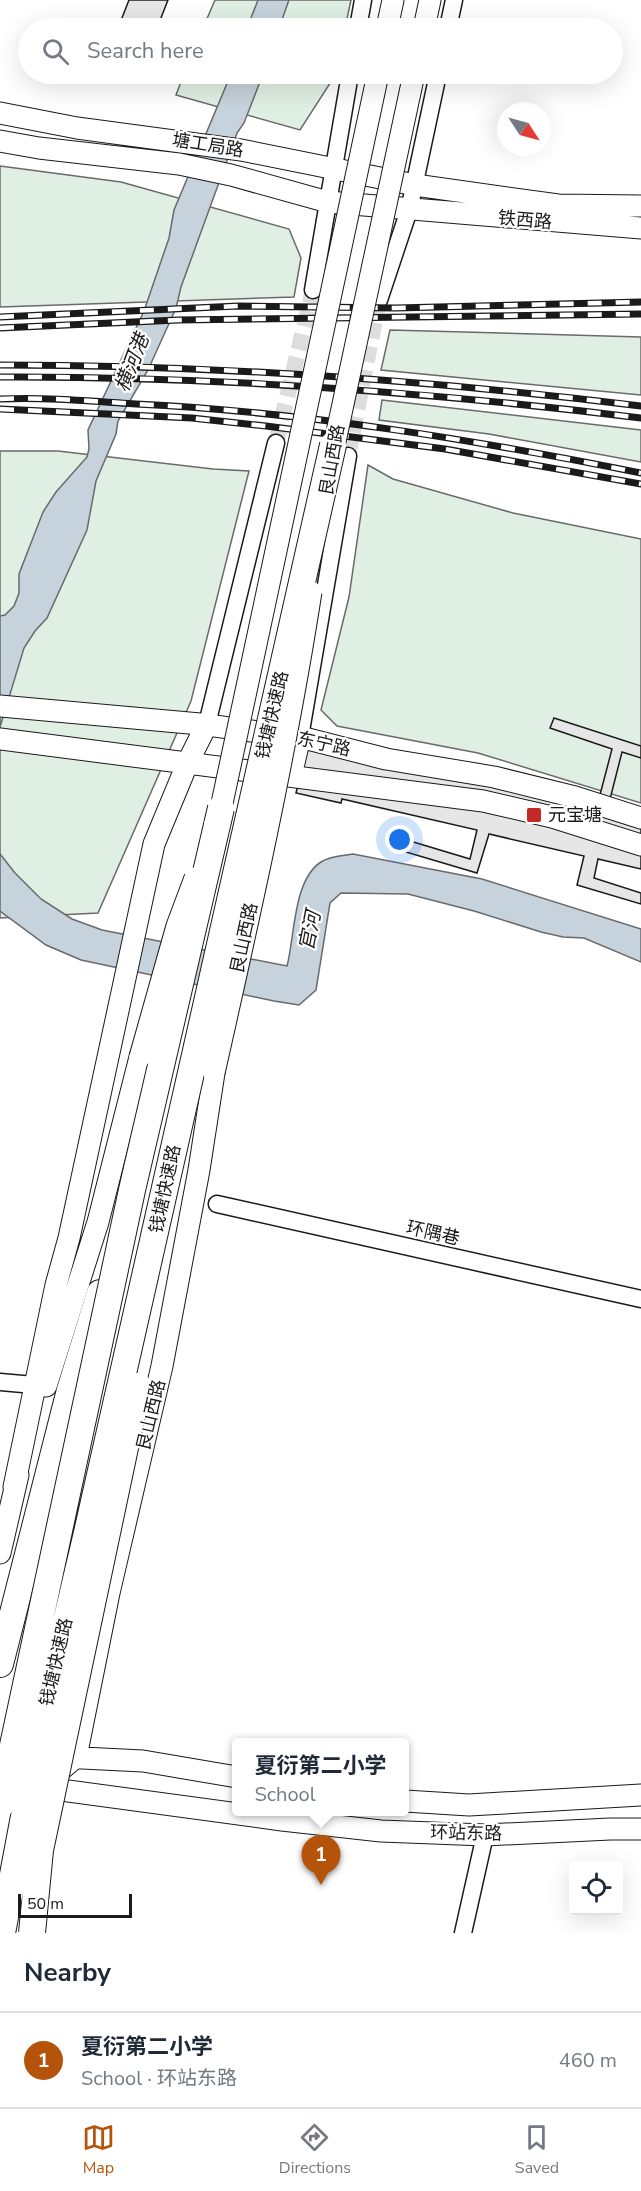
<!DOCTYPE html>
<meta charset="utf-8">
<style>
:root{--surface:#fff;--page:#f2f2f3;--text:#1f2937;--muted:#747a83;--line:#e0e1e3;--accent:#b45309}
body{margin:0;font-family:"Nunito Sans","Noto Sans SC",sans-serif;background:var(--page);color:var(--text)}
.controls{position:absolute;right:18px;bottom:18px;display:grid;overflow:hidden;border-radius:6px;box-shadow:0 6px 24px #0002}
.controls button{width:54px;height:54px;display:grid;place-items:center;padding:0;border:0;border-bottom:2px solid var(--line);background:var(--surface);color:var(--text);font:30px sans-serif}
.compass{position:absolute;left:497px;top:102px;width:54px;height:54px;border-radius:50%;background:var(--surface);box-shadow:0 6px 24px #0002;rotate:126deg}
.scale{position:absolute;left:18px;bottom:15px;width:114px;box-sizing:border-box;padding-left:6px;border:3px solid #1a1a1a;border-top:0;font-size:16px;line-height:21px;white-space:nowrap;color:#1a1a1a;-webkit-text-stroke:4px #fff;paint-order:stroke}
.you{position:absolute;left:400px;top:840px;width:21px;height:21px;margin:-15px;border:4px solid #fff;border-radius:50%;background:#1a73e8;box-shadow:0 0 0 9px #1a73e833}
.badge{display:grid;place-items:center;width:39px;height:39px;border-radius:50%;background:var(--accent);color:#fff;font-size:20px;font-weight:700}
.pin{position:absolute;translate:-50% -50px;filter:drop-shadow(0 2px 3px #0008)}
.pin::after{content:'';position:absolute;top:32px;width:21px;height:18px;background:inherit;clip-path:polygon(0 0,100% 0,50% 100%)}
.popup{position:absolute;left:232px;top:1738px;width:177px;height:78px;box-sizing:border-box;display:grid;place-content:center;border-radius:6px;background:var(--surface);filter:drop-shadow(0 2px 4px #0005);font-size:20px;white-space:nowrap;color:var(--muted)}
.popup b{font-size:22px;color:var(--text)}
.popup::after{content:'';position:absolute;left:50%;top:100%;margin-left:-12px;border:12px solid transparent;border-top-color:var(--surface)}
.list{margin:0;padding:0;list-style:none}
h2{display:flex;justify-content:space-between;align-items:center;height:78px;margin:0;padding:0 24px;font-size:26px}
h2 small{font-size:20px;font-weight:400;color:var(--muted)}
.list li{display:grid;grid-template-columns:39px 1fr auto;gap:18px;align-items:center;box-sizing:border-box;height:96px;padding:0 24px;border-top:2px solid var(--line)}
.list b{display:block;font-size:22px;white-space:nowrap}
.list p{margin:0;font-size:20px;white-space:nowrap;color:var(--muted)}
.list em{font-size:20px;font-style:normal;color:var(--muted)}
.icon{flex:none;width:33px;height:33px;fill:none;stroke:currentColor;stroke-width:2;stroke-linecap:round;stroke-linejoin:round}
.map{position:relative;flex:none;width:641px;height:1933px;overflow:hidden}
.search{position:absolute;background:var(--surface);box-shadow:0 6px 24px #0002;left:18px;right:18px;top:18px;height:66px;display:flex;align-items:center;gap:15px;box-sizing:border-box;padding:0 21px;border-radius:33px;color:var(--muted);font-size:22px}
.sheet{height:174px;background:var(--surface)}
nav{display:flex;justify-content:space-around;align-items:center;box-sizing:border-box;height:84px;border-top:2px solid var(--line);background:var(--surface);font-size:16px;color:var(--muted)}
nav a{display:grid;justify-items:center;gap:3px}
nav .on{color:var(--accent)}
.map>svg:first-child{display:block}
.green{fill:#e0efe3;stroke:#6a6a6a;stroke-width:1.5}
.water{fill:#c6d2dc;stroke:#6a6a6a;stroke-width:1.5}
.building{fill:#e6e6e6;stroke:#1a1a1a;stroke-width:1.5}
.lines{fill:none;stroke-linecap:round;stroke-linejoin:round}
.minor-tunnel{stroke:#ddd;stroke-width:16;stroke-dasharray:16 8;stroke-linecap:butt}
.minor-casing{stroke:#1a1a1a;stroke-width:19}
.major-casing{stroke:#1a1a1a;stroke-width:23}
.highway-casing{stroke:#1a1a1a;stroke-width:28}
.minor{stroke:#fff;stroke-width:16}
.major{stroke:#fff;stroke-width:21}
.highway{stroke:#fff;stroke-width:26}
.rail-casing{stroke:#1a1a1a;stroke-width:7}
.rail{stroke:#fff;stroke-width:4.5;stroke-dasharray:14;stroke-linecap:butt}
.major-bridge-casing{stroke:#1a1a1a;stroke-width:23;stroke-linecap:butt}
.highway-bridge-casing{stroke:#1a1a1a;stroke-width:28;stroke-linecap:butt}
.major-bridge{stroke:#fff;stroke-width:21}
.highway-bridge{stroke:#fff;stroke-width:26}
.poi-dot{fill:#c62828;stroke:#fff;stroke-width:2}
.labels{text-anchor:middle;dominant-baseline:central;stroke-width:4.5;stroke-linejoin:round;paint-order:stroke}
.street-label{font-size:18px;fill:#1a1a1a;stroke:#fff}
.poi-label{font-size:18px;fill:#1a1a1a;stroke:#fff;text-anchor:start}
.water-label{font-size:20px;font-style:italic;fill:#1a1a1a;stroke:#fff}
</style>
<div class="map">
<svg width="641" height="1933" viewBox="0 0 641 1933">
<rect width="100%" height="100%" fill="#fff"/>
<!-- green -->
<path class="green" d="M215 0H351L345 28H203Z
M184 74H336L300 130 176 95Z
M0 166 121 182 289 229 301 258 294 297 0 307Z
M390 330 641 337V395L381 370Z
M382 400 641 430V462L489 434 379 420Z
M0 451H58L213 469 249 471 191 701 98 913 0 918Z
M368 465 393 479 513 513 641 539V803L478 753 337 726 321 710 349 597Z"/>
<!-- water -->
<path class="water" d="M258 0H289L279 28H247Z
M231 74H263L244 123 237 133 181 287 176 308 148 370 118 421 116 434 96 481 87 530 47 618 35 631 24 648 0 727V616L5 615 14 606 19 593V574L43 512 56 492 87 457 89 449 88 430 144 311 169 238 174 210Z
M0 854 15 873 41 899 72 919 102 930 287 966C295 936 293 880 321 862 330 856 343 856 353 854L482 879 641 929V962L584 938 563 937 541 932 474 911 408 894 341 893 330 903 316 990 299 1005 274 1001 81 960 46 945 0 911Z"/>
<!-- building -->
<path class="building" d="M129 0H168L157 28H118Z
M554 718 641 746V758L622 752 608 807 641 815V869L598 859 594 878 641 893V904L577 885 584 856 489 834 477 873 406 852 410 841 470 859 477 830 342 799 341 803 296 793 309 741 596 810 612 749 550 728Z"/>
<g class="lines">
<!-- minor-tunnel -->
<path class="minor-tunnel" d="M276 443 313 290
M348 456 379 300"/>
<defs>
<path id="minor" d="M358 28 363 0
M448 28 454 0
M313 290 350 74
M379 300 409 210 438 74
M207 724 276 443
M300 737 348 456
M217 1204 641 1299
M0 1382 34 1385
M463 1933 485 1835"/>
<path id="major" d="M387 28 393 0
M424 28 430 0
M0 113 77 128 241 150 415 185 558 205 641 206
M0 141 39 148 179 164 231 175 328 202 641 228
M0 706 200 724 304 738 386 759 494 777 575 797 641 818
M0 739 483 801 552 817 641 845
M291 776 300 737
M46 1386 98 1222 140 1057
M14 1487 56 1285 69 1238 154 844 188 762 207 724
M0 1553 18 1475
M62 1757 143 1761 237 1777
M51 1778 76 1757 109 1593 162 1366 199 1170 214 1073
M39 1787 282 1820 381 1831 485 1835 610 1829H641
M405 1801 469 1805 641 1795"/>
<path id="highway" d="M0 1664 70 1390 100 1293"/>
</defs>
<!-- minor casing -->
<use href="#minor" class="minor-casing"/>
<!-- major casing -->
<use href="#major" class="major-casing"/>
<!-- highway casing -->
<use href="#highway" class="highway-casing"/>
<!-- minor -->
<use href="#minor" class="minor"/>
<!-- major -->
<use href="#major" class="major"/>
<!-- highway -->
<use href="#highway" class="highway"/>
<defs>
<path id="rail" d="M0 317 238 306 396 308 641 302
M0 328 178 320 641 314
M0 365C214 365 428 380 641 406
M0 377C214 376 429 392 641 418
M0 399C45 397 91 401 136 404 306 412 475 440 641 473
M0 409 192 418 266 426 445 449 641 484"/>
</defs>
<!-- rail casing -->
<use href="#rail" class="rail-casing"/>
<!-- rail -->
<use href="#rail" class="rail"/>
<defs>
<path id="major-bridge" d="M331 460 414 74
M215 823 221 808 378 74
M140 1057 177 926 195 878
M214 1073C250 913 286 753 311 592"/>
<path id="highway-bridge" d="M0 1806 132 1190 221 808
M2 1933 39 1737 86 1537 333 445
M32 1933 40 1850 138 1386"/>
</defs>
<!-- major-bridge casing -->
<use href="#major-bridge" class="major-bridge-casing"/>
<!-- highway-bridge casing -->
<use href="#highway-bridge" class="highway-bridge-casing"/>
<!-- major-bridge -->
<use href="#major-bridge" class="major-bridge"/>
<!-- highway-bridge -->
<use href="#highway-bridge" class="highway-bridge"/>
</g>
<!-- markers -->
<rect class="poi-dot" x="526" y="807" width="16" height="16" rx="3"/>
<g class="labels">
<!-- street labels -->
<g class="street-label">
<text transform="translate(208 145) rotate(9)">塘工局路</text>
<text transform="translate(525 220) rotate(5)">铁西路</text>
<text transform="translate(332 460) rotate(-80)">艮山西路</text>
<text transform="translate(272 715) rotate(-77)">钱塘快速路</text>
<text transform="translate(324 744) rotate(13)">东宁路</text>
<text transform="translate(244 938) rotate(-78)">艮山西路</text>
<text transform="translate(165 1189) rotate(-78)">钱塘快速路</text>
<text transform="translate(433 1233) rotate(13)">环隅巷</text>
<text transform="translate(151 1415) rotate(-77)">艮山西路</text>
<text transform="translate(56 1662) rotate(-77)">钱塘快速路</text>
<text transform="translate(466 1833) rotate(1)">环站东路</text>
</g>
<!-- poi labels -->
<g class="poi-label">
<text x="548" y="815">元宝塘</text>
</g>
<!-- water labels -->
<g class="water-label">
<text transform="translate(132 363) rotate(-69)">横河港</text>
<text transform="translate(310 931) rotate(-79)">官河</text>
</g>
</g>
</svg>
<div class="controls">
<button><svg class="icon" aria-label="locate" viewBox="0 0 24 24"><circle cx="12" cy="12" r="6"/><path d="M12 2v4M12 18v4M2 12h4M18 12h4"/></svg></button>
</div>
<svg class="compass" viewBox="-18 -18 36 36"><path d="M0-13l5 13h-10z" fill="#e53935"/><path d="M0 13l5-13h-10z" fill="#747a83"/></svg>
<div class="scale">50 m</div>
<div class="you"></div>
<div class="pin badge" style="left:321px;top:1885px">1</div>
<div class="popup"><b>夏衍第二小学</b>School</div>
<div class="search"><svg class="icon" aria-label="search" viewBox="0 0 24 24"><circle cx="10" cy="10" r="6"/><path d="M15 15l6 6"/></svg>Search here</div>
</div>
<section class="sheet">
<h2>Nearby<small></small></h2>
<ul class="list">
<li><span class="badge">1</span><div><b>夏衍第二小学</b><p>School · 环站东路</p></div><em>460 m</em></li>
</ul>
</section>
<nav>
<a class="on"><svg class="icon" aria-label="map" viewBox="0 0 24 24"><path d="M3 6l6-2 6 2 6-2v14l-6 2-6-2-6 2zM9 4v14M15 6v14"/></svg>Map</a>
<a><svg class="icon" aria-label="directions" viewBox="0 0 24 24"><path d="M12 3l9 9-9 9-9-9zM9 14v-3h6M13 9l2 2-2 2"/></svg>Directions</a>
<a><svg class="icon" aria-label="saved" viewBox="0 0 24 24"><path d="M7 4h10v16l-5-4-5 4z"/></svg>Saved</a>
</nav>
